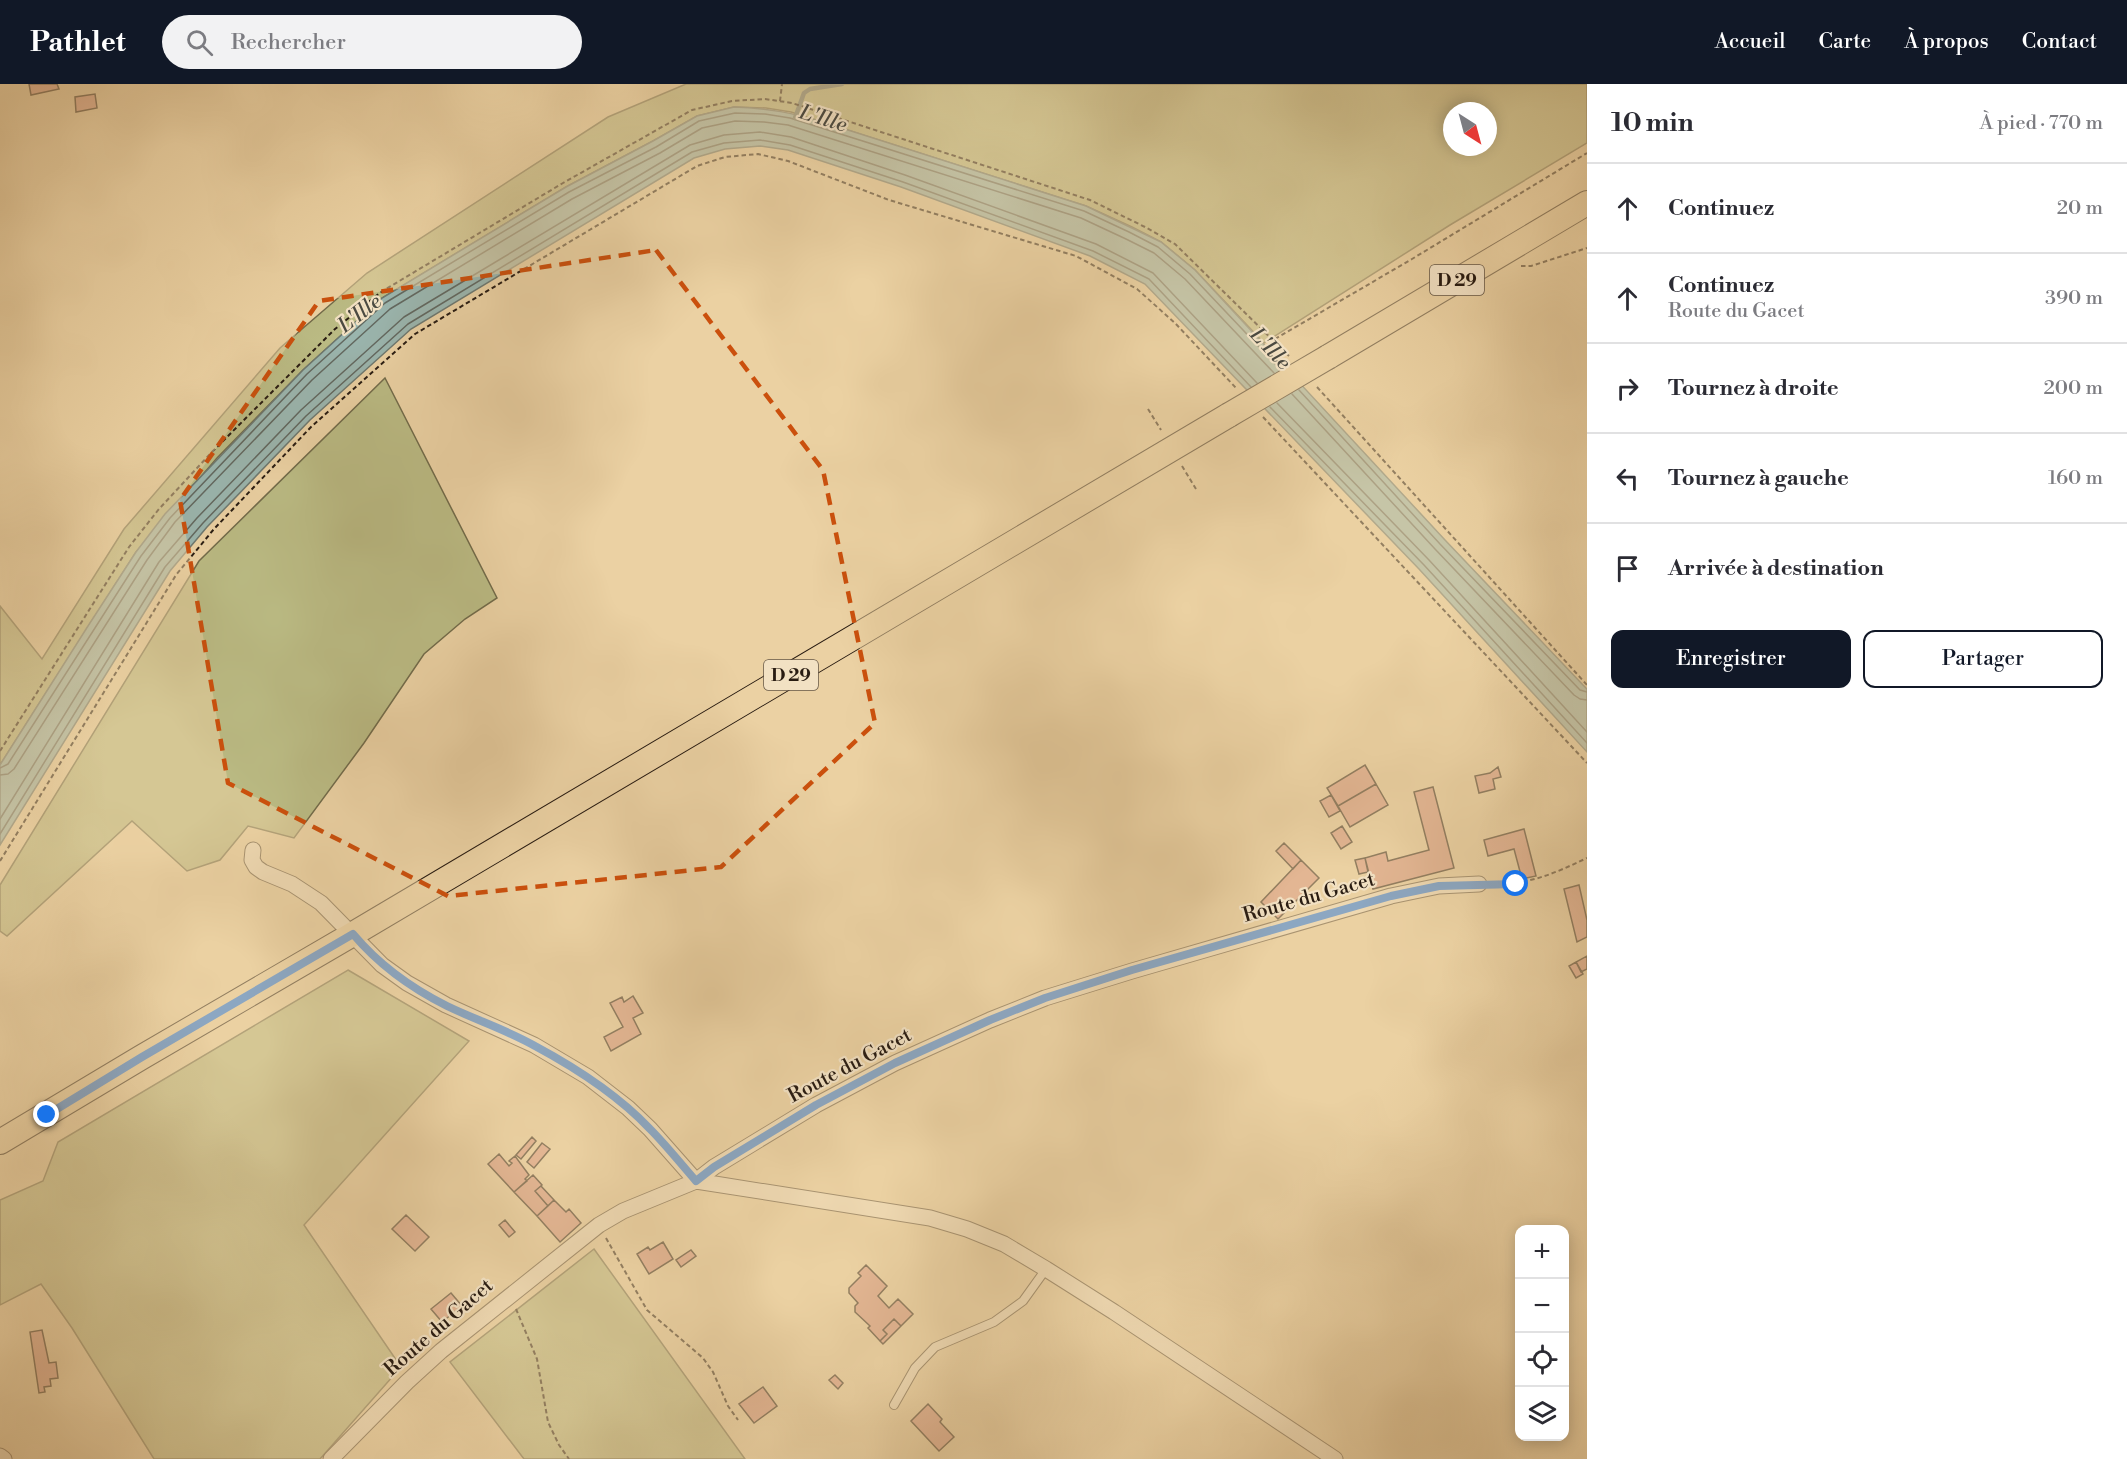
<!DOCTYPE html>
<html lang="fr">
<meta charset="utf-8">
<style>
:root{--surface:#fff;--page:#f2f2f3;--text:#2b2b33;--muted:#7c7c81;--line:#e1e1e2;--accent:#111827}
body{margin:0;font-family:"Libre Bodoni",serif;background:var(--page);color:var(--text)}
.controls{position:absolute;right:18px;bottom:18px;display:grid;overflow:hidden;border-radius:12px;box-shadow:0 3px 15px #0003}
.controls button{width:54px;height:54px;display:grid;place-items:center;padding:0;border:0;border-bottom:2px solid var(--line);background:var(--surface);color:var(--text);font:30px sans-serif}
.compass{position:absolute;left:1443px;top:18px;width:54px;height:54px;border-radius:50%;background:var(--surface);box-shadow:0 3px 15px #0003;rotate:144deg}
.stop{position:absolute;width:18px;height:18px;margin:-14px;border:4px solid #1a73e8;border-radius:50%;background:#fff}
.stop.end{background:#1a73e8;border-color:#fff;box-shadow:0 2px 6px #0008}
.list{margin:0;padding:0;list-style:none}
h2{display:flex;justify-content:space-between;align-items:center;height:78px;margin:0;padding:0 24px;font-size:26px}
h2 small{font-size:20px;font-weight:400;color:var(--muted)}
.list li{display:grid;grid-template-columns:39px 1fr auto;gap:18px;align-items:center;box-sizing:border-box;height:90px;padding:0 24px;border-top:2px solid var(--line)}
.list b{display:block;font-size:22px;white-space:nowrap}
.list p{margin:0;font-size:20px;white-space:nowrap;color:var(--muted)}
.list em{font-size:20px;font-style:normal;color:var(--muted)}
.actions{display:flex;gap:12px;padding:18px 24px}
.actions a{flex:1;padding:14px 0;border:2px solid var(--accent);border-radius:12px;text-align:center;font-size:21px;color:var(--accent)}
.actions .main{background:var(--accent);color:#fff}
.icon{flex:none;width:33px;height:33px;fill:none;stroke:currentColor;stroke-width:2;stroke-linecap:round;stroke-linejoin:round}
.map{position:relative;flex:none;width:1587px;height:1375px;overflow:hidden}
header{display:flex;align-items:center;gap:36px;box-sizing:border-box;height:84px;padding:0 30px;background:var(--accent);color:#fff}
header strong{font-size:28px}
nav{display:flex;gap:33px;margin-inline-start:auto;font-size:21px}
.search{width:420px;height:54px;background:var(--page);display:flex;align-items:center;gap:15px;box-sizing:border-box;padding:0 21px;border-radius:33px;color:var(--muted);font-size:22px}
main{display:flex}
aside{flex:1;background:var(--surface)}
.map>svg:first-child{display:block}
.green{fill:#baba83;stroke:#726b4a;stroke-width:1.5;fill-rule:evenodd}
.water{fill:#9ab5ae;stroke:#6d7870;stroke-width:1.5}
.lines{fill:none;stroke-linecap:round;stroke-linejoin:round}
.shore{stroke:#626860;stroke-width:1.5}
.stream{stroke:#6d7870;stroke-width:4.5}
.building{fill:#da9482;stroke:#291c12;stroke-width:1.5}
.lane-casing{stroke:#5a4936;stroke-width:10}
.street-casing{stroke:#5a4936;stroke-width:17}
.primary-casing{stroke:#291c12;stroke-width:26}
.path{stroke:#291c12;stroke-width:2;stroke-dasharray:4.5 3;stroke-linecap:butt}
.lane{stroke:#f2e1c3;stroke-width:8}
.street{stroke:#f2e1c3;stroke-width:15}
.primary{stroke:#ebd1a3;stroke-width:24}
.primary-bridge-casing{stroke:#291c12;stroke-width:26;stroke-linecap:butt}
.primary-bridge{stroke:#ebd1a3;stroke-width:24}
.route{stroke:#1a73e8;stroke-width:8}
.marked{fill:none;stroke:#cb500d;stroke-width:4.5;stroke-dasharray:12 8;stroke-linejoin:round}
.labels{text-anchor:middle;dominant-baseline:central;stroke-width:4.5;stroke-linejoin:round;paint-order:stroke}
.shield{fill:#f2e1c3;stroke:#655747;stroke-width:1.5}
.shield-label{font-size:18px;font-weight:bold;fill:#291c12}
.street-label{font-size:20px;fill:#291c12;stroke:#f2e1c3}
.water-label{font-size:21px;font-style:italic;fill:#4b4a41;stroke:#f2e1c3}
</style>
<header>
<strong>Pathlet</strong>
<div class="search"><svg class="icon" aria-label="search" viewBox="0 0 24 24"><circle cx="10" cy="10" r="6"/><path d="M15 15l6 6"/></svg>Rechercher</div>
<nav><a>Accueil</a><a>Carte</a><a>À propos</a><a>Contact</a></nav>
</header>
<main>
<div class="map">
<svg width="1587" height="1375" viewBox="0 0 1587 1375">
<rect width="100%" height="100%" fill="#ebd1a3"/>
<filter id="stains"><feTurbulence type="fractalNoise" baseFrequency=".00333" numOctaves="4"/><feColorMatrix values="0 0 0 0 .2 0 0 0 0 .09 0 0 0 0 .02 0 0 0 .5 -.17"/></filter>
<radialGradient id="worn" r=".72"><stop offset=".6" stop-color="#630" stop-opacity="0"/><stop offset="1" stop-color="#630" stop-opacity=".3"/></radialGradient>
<!-- green -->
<path class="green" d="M686 0H1587V59L1450 141 1264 259 1195 186 1161 158 1132 143 1086 122 791 28 766 24 734 23 697 32 653 57 566 103 382 214 303 286 217 374 136 468 0 681V522L42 575 124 445 280 264 367 189 608 33ZM1452 27H1488V63H1452Z
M385 294 497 514 465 535 424 570 364 659 294 754 248 742 220 776 187 787 132 737 7 852 0 847V801L199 477Z
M348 886 469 957 304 1141 401 1283 320 1375H154L72 1244 41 1200 0 1221V1116L43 1097 58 1058Z
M594 1165 745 1375H524L450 1278Z"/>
<!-- water -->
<path class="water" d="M734 23C768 24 794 29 826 39L1086 122 1161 158 1195 186 1445 456 1583 601 1587 605V668L1419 485 1145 200 1090 172 901 103 788 66 760 62 725 65 694 74 411 245 310 336 207 443 170 487 0 761V681L88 542 136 468 165 430 303 286 382 214 566 103 653 57 697 32Z"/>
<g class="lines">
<!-- shore -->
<path class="shore" d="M1299 306 1440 460 1580 606 1587 608
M1292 310 1435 465 1574 611 1580 615 1587 616
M1277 319 1429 476 1587 648
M1270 323 1424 481 1587 659
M0 684 8 680 141 472 170 434 307 290 385 219 569 108 656 63 699 37 735 29 765 30 790 34 1084 127 1129 148 1158 163 1190 190 1280 285
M0 691 8 690 14 685 147 476 175 438 312 296 390 225 572 115 660 69 702 44 735 37 764 38 788 41 1081 134 1126 155 1154 169 1185 195 1274 289
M0 735 159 478 197 434 301 326 404 233 690 61 724 51 760 48 791 53 905 91 1096 160 1153 189 1257 299
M0 750 165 483 203 439 306 332 408 240 692 68 724 59 760 56 790 61 903 98 1093 167 1149 195 1251 303"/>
<!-- stream -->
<path class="stream" d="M795 34 804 9 810 5 842 0"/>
</g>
<!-- building -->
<path class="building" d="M29 0H57L59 5 31 11Z
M95 10 97 24 76 28 75 13Z
M1365 681 1376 700 1338 722 1327 704Z
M1498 683 1501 693 1493 695 1495 705 1479 709 1475 692 1490 689Z
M1376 700 1388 721 1350 743 1338 722Z
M1433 703 1454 784 1373 805 1365 774 1386 768 1388 777 1429 766 1414 708Z
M1331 711 1340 727 1329 733 1320 717Z
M1342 742 1352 758 1341 765 1331 749Z
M1524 745 1536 792 1522 795 1514 765 1488 772 1484 756Z
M1284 759 1301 776 1293 785 1276 767Z
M1365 774 1368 788 1359 790 1355 776Z
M1301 776 1319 794 1278 835 1261 818Z
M1579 801 1587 836V853L1577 858 1564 805Z
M1587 872V885L1581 888 1576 878Z
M1576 878 1583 890 1576 894 1569 882Z
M633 912 643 929 633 934 641 950 611 967 604 953 623 943 610 919 622 913 624 918Z
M532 1053 536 1057 521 1075 516 1071Z
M542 1059 550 1065 534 1084 527 1078Z
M499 1070 509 1082 512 1079 509 1077 515 1072 529 1091 525 1095 527 1097 514 1108 488 1080Z
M533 1091 542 1101 535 1107 548 1122 537 1132 514 1108Z
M541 1102 554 1116 548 1122 535 1107Z
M554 1116 566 1128 569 1125 581 1139 560 1158 537 1132Z
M406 1131 429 1153 415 1167 392 1145Z
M505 1136 515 1148 509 1153 499 1141Z
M663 1158 673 1175 649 1190 637 1170 648 1163 650 1166Z
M691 1166 696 1172 681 1183 676 1176Z
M866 1181 887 1202 878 1212 889 1224 898 1215 913 1230 901 1242 894 1235 883 1246 887 1250 880 1257 868 1244 870 1242 855 1228V1222L858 1219 849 1209V1204L861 1192 858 1189Z
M451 1209 462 1222 442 1238 431 1225Z
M894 1235 901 1242 883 1260 880 1257 887 1250 883 1246Z
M42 1246 49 1279 56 1278 58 1294 50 1295 51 1302 44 1303 45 1308 39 1309 30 1248Z
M835 1291 843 1299 838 1305 829 1296Z
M763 1303 777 1322 754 1339 739 1320Z
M928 1320 942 1335 940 1338 954 1353 939 1367 911 1337Z"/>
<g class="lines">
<defs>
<path id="lane" d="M894 1321 915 1284 935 1263 994 1238 1023 1217 1046 1185"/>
<path id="street" d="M253 766 252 776 256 783 263 788 292 800 321 819 382 881 407 899 446 921 534 961 588 993 628 1024 650 1045 696 1097 930 1134 967 1145 1004 1160 1046 1185 1114 1228 1335 1375
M0 1372 4 1375
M331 1375 407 1298 441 1267 599 1141 623 1127 696 1097 714 1083 816 1021 895 979 990 936 1045 914 1132 887 1391 812 1439 802 1479 800"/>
<path id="primary" d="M1328 273 1587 119
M0 1058 142 973 353 850 1229 331"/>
</defs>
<!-- lane casing -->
<use href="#lane" class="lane-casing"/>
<!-- street casing -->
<use href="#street" class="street-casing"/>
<!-- primary casing -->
<use href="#primary" class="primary-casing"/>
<!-- path -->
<path class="path" d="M780 17 782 0
M1521 182H1531L1587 164
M1275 255 1412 175 1587 69
M1317 303 1587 601
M1148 325 1161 346
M1263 333 1587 679
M1182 382 1196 405
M0 667 129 463 159 425 211 369 335 245 381 208 563 99 692 26 732 17 765 15 792 19 1090 116 1145 143 1175 160 1289 272
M0 777 176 491 214 445 311 343 415 250 697 82 725 73 758 70 788 77 889 116 1076 172 1137 205 1175 239 1236 304
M1493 800C1531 800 1553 790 1587 774
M606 1154 647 1226 703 1274 713 1288 728 1322 738 1336
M516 1225 537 1275 548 1338 559 1361 569 1375"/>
<!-- lane -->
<use href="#lane" class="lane"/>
<!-- street -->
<use href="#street" class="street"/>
<!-- primary -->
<use href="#primary" class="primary"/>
<defs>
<path id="primary-bridge" d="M1229 331 1328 273"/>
</defs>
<!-- primary-bridge casing -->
<use href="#primary-bridge" class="primary-bridge-casing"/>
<!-- primary-bridge -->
<use href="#primary-bridge" class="primary-bridge"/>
</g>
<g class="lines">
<!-- route -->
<path class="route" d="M47 1031 142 973 353 850C379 881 411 904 447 922 476 936 507 946 535 962 576 984 618 1011 650 1045 666 1061 681 1080 696 1097L714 1083 816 1021 895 979 990 936 1045 914 1132 886 1391 812 1439 802 1516 800"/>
</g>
<!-- marked area -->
<path d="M0 0H1587V1375H0ZM656 166 823 386 875 639 721 783 448 812 228 699 180 416 319 217Z" fill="#ebd1a3" fill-opacity=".55" fill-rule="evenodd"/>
<path class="marked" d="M656 166 823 386 875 639 721 783 448 812 228 699 180 416 319 217Z"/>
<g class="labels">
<!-- shield labels -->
<g class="shield">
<rect x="1430" y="181" width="54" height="30" rx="4.5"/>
<rect x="764" y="576" width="54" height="30" rx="4.5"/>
</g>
<g class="shield-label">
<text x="1457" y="196">D 29</text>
<text x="791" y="591">D 29</text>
</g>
<!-- street labels -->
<g class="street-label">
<text transform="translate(1309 814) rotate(-16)">Route du Gacet</text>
<text transform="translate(850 982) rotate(-28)">Route du Gacet</text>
<text transform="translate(439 1244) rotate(-41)">Route du Gacet</text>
</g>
<!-- water labels -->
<g class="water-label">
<text transform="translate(823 35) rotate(17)">L'Ille</text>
<text transform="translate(360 230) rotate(-38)">L'Ille</text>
<text transform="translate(1270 265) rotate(47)">L'Ille</text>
</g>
</g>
<rect width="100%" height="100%" filter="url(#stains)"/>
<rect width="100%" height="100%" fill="url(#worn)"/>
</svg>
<div class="controls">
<button>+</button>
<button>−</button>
<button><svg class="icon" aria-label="locate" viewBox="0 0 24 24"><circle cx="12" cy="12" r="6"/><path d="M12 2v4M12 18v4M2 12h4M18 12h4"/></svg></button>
<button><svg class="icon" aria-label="layers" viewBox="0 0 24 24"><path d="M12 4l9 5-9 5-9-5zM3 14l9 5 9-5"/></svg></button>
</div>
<svg class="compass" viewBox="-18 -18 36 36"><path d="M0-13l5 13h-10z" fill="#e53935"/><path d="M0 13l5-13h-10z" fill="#7c7c81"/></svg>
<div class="stop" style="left:1516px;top:800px"></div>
<div class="stop end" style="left:47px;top:1031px"></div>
</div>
<aside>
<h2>10 min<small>À pied · 770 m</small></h2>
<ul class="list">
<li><svg class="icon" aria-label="ahead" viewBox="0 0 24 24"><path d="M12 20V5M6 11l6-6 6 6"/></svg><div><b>Continuez</b></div><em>20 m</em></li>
<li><svg class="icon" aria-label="ahead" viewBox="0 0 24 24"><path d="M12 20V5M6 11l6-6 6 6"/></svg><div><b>Continuez</b><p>Route du Gacet</p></div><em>390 m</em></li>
<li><svg class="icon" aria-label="right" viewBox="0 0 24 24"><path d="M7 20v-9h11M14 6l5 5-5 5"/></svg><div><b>Tournez à droite</b></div><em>200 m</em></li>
<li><svg class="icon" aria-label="left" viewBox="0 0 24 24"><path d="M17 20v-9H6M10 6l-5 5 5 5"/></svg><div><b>Tournez à gauche</b></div><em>160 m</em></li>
<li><svg class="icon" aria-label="arrive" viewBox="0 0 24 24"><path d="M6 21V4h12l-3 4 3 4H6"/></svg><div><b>Arrivée à destination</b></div></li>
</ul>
<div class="actions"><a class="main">Enregistrer</a><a>Partager</a></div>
</aside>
</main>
